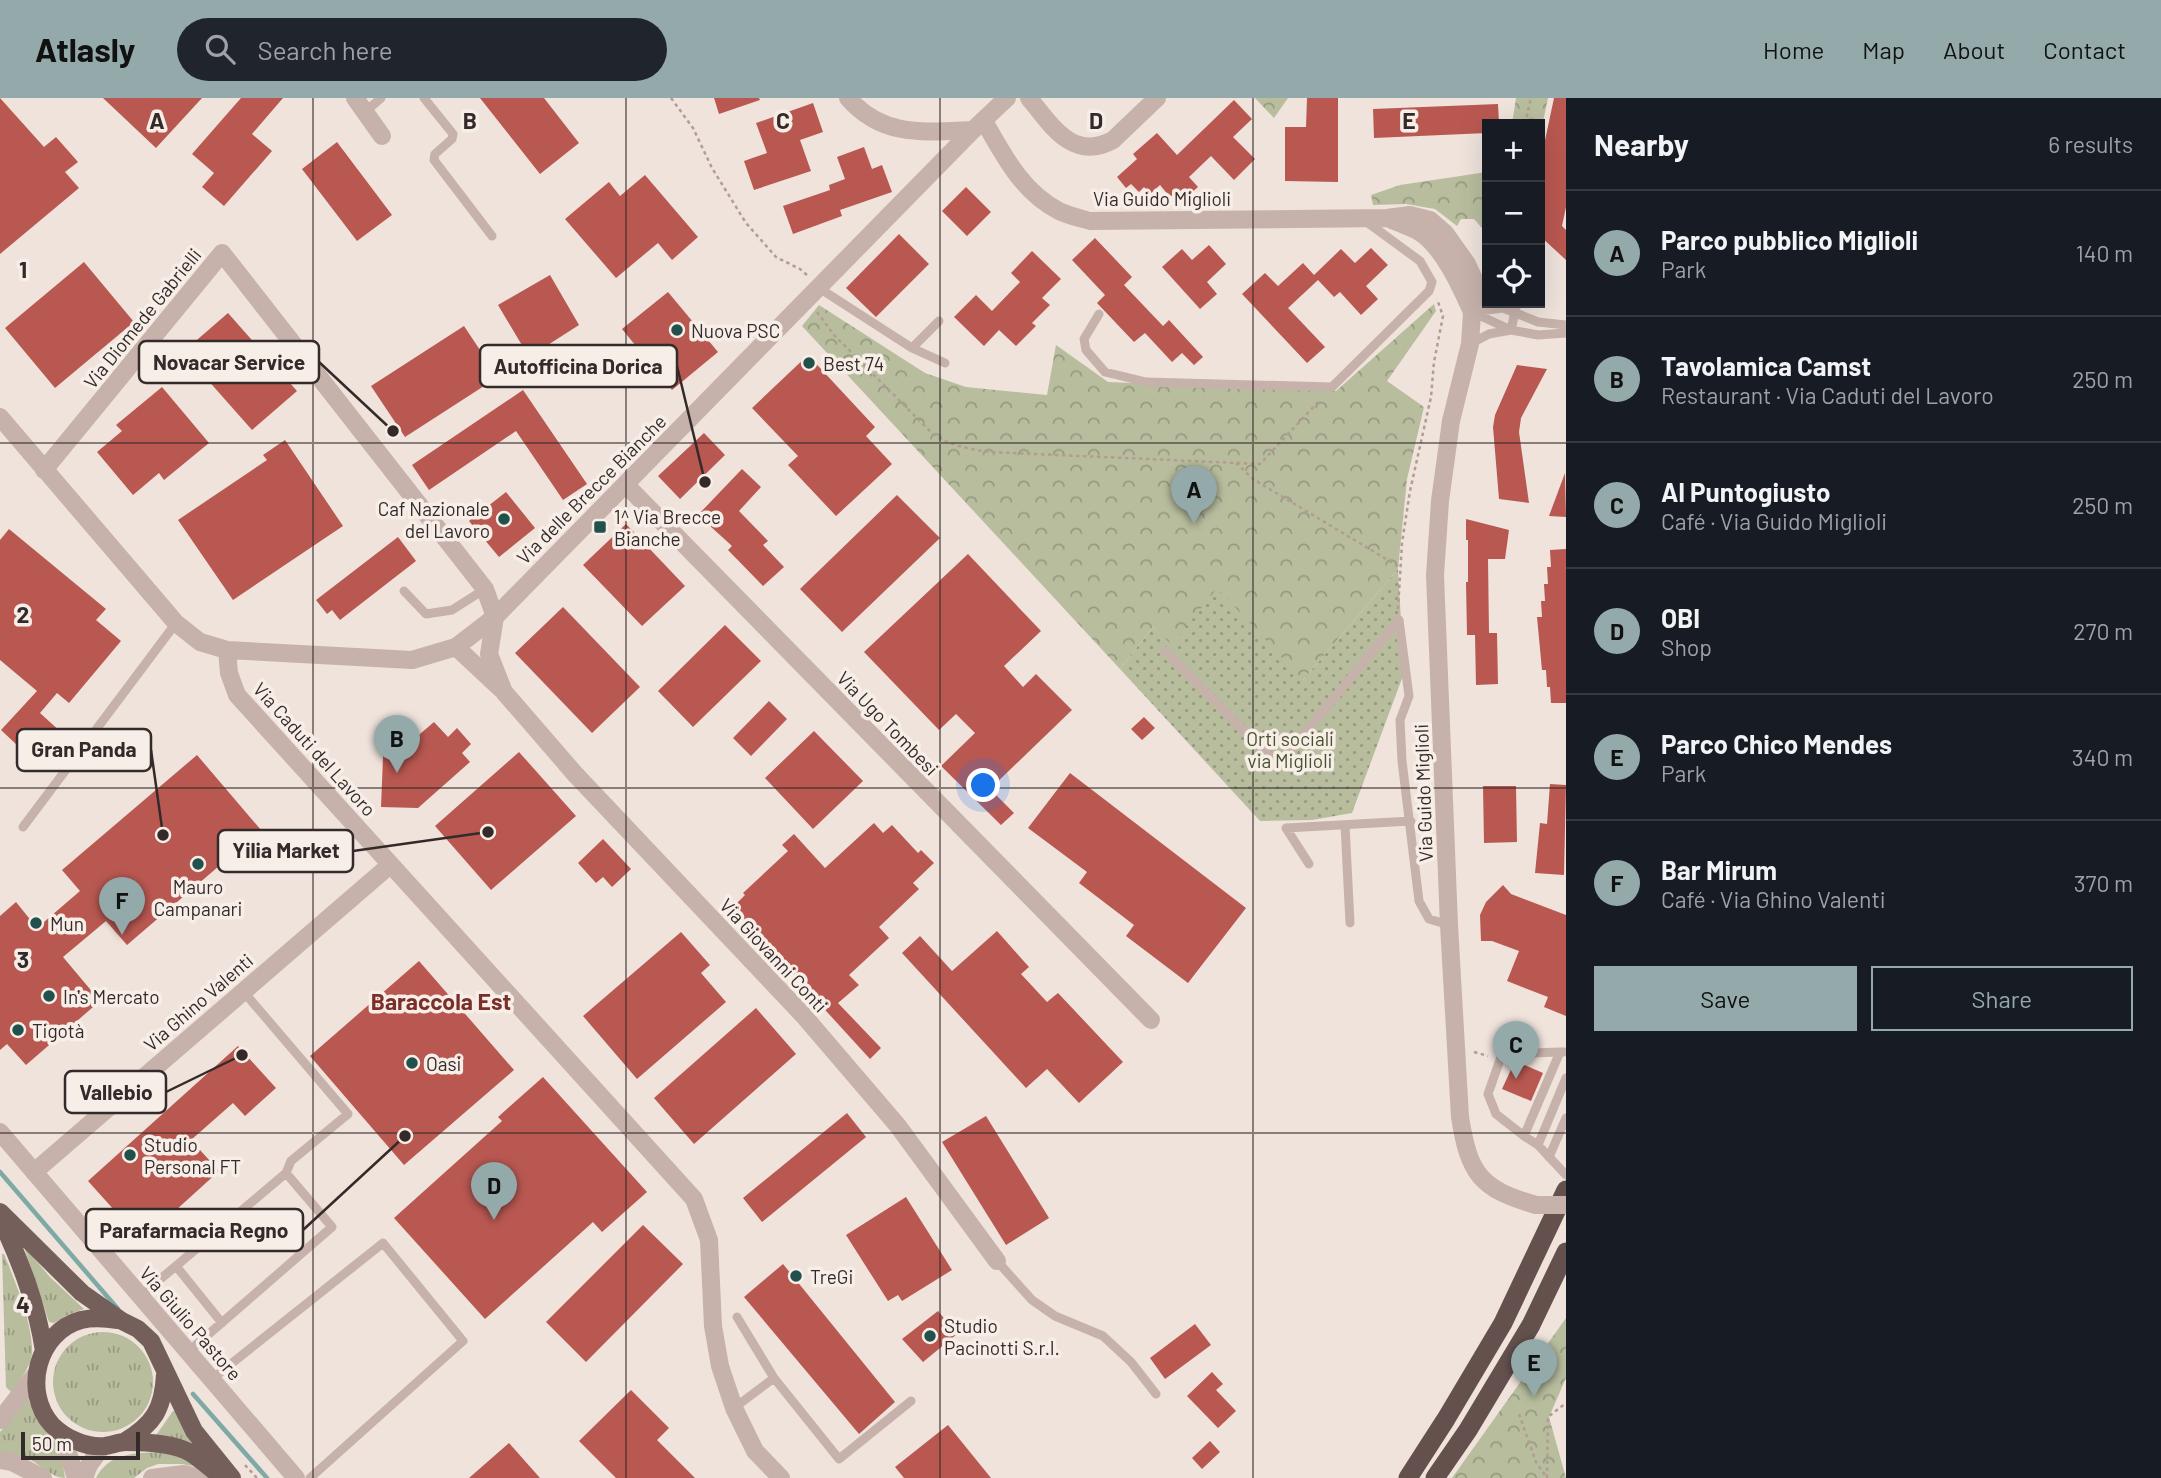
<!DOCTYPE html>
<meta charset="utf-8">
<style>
:root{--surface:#171b24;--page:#20242c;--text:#f1f3f6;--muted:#9ea1a6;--line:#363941;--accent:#94aaaa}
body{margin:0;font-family:Barlow,sans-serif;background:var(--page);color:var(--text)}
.controls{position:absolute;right:21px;top:21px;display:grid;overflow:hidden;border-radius:0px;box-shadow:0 7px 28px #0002}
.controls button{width:63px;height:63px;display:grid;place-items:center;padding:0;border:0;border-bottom:2px solid var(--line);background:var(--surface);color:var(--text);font:35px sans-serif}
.scale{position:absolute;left:21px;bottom:18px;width:119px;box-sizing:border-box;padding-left:7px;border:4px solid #342a29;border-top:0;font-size:19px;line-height:24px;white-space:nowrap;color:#342a29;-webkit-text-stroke:5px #f7eee8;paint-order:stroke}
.you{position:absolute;left:984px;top:688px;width:24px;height:24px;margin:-18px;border:5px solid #fff;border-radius:50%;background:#1a73e8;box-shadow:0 0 0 10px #1a73e833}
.badge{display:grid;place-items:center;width:46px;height:46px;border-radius:50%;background:var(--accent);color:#111;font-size:23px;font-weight:700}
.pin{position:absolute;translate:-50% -58px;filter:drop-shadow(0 2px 4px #0008)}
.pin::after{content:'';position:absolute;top:37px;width:24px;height:21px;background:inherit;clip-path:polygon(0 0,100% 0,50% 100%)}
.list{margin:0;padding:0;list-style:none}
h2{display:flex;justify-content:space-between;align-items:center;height:91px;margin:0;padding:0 28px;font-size:30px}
h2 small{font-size:23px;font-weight:400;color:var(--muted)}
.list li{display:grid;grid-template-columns:46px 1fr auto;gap:21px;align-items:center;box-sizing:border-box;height:126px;padding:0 28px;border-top:2px solid var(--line)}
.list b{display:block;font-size:26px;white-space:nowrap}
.list p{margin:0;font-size:23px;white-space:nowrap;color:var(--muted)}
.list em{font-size:23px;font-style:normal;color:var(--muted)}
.actions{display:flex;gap:14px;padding:21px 28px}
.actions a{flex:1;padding:16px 0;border:2px solid var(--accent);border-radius:0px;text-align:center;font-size:24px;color:var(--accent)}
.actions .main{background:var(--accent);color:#111}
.icon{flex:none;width:38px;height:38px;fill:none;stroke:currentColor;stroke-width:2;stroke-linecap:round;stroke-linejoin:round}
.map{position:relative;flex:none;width:1566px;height:1380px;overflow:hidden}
header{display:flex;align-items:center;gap:42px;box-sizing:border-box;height:98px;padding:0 35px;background:var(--accent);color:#111}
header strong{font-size:33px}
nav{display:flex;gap:38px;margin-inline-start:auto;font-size:24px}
.search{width:490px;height:63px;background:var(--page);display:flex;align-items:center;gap:18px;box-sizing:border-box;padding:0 24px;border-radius:38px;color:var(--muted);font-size:26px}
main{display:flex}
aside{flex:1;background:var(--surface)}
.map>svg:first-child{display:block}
.grass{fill:url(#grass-tufts)}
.forest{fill:url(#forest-crowns)}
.garden{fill:url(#garden-dots)}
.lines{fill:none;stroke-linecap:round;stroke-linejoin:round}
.stream{stroke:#7ea9a4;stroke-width:4.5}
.building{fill:#b95851}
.path{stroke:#b29c94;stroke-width:2.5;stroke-dasharray:3.5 3.5;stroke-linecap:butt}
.service{stroke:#c6b2aa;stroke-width:9}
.minor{stroke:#c6b2aa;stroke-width:18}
.tertiary{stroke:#c6b2aa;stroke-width:18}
.primary{stroke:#755f5b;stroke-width:18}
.trunk{stroke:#64514e;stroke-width:19}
.minor-bridge{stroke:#c6b2aa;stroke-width:18}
.grid{fill:none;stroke:#342a29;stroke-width:2;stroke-opacity:0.55}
.poi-dot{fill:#22514c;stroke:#f7eee8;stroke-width:2.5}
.labels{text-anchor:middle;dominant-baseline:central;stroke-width:7;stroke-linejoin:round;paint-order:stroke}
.street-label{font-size:19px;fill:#342a29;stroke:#f7eee8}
.poi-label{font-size:19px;fill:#342a29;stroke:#f7eee8;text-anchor:start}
.park-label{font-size:19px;fill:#49502f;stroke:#f7eee8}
.quarter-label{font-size:23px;font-weight:bold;fill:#7b2f2a;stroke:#f7eee8}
.grid-label{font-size:23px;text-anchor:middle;font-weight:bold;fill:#342a29;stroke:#f7eee8;stroke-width:7;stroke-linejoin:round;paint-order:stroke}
.leader{fill:none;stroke:#342a29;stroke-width:2.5}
.callout-dot{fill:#342a29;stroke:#f7eee8;stroke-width:2.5}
.callout{fill:#f7eee8;stroke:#342a29;stroke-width:2.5}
.callout-label{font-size:21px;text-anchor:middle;font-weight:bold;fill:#342a29}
</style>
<header>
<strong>Atlasly</strong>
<div class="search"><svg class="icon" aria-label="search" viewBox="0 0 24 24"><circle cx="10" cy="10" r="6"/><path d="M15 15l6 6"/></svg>Search here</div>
<nav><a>Home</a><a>Map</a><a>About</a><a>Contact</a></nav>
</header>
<main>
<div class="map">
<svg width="1566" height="1380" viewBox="0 0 1566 1380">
<defs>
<pattern id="grass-tufts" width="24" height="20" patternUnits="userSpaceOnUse" patternTransform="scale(1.75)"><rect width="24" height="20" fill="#b8bd9e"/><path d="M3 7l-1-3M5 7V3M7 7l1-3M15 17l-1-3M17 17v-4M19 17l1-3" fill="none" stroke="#969a81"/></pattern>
<pattern id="forest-crowns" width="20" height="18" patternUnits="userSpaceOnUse" patternTransform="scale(1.75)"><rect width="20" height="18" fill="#b8bd9e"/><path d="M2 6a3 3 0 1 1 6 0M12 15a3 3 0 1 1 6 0" fill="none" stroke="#969a81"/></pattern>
<pattern id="garden-dots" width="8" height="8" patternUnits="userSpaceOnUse" patternTransform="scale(1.75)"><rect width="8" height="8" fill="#b8bd9e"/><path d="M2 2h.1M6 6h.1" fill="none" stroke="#969a81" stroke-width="1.8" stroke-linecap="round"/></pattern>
</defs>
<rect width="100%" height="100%" fill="#efe3dc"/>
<!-- grass -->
<path class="grass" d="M25 1152H27L50 1179 84 1211 70 1216 54 1225 49 1224Z
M2 1156H4C14 1181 34 1228 32 1256 31 1267 19 1286 11 1294L6 1289Z
M53 1284a50 50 0 1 1 100 0a50 50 0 1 1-100 0Z
M28 1299C35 1326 45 1327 57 1347 63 1357 63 1369 65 1380 52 1380 41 1367 29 1361 20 1357 10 1356 0 1354V1334Z
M173 1313H175L200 1350 154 1340Z
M160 1354 190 1361 197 1369 182 1366H158L147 1370 134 1380H96C109 1355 134 1355 160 1354Z"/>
<!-- forest -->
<path class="forest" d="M1255 0H1288L1274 20Z
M1516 0H1548L1540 38V26H1512Z
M1487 74V136L1474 121H1461L1457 128 1435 111 1406 106 1373 107 1371 97 1400 87Z
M1434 206 1436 213 1387 283 1424 309 1407 381 1398 471 1303 582 1172 548 1153 529 1120 571 802 228 819 207 925 275 966 289 1047 297 1056 247 1108 284 1336 293Z
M1566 1220V1280L1549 1319 1566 1380H1452Z"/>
<!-- garden -->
<path class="garden" d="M1398 471 1404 575 1352 715 1312 722 1260 723 1120 571 1153 529 1172 547 1217 490 1303 582Z"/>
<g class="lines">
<!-- stream -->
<path class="stream" d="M0 1074 118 1211
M193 1296 267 1380"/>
</g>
<!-- building -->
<path class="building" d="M0 0 44 49 56 39 78 64 65 74 79 90 0 156Z
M103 0H202L156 50Z
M241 0H283L252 36 272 53 224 108 202 89 214 75 192 56Z
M480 0H544L579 45 540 76Z
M714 0H759L760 2 719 16Z
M1307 0H1338V84L1285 83V29H1306Z
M1554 0H1566V109L1562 128 1566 132V162L1540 138V66Z
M1234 2 1252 21 1233 39 1255 61 1234 82 1211 58 1189 79 1198 89 1182 103 1175 95 1170 99 1160 87 1150 96 1144 89 1139 94 1131 86 1126 90 1117 79 1137 61 1133 56 1157 35 1177 57Z
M813 5 823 34 800 42 811 73 754 92 744 63 767 55 756 25Z
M1498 6 1499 26H1487V35L1374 40 1373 11Z
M337 44 392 117 357 143 302 71Z
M864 49 872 71 882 67 892 94 840 112 842 118 793 136 783 108 830 92 829 87 845 81 837 59Z
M645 77 698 139 672 162 658 145 616 180 565 121 609 84 620 98Z
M966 89 991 114 967 138 942 113Z
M899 136 929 166 876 219 846 190Z
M1095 140 1132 179 1124 187 1163 228 1169 222 1203 259 1194 267 1182 255 1172 264 1145 235 1134 244 1097 205 1105 197 1072 162Z
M1209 147 1226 166 1207 184 1217 196 1200 211 1162 169 1182 151 1192 162Z
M1371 150 1388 167 1366 188 1378 201 1361 217 1340 194 1334 199 1318 182 1288 210 1325 249 1307 265 1242 196 1265 175 1278 188 1303 165 1314 177 1341 151 1355 165Z
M1032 153 1061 181 1042 200 1050 207 1032 225 1036 228 1016 248 999 232 984 248 954 219 976 197 992 213 1020 184 1011 175Z
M84 164 134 224 55 290 5 230Z
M550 177 579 227 529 259 498 207Z
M668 194 718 254 672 292 622 231Z
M228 215 297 293 252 332 183 254Z
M464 228 498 279 405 339 371 288Z
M808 257 875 329 866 338 892 366 836 418 788 367 798 358 752 310Z
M1517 267 1547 271 1521 320 1519 334 1529 405 1499 401 1493 329 1495 317Z
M162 289 209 345 164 382 159 375 133 397 97 354 122 333 116 327Z
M523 292 587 386 563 402 516 333 429 392 412 367Z
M704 335 725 357 680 401 658 378Z
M285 342 343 428 233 502 178 422 267 362 263 357Z
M742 371 761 389 739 413 768 443 763 447 784 469 763 488 728 452 732 448 698 417Z
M1565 375 1566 419 1549 418Z
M506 394 535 430 499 459 469 423Z
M897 397 940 440 842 534 800 491Z
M1466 421 1509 432 1505 461H1488L1489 535H1497L1498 586 1476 587 1475 537H1467L1466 484H1468V442H1466Z
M626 426 685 488 642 528 583 467Z
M9 431 106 511 96 522 121 543 69 605 57 595 40 615 62 635 35 664 1 632 37 593 0 562V442Z
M398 439 416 463 340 522 332 512 327 516 316 502Z
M1566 451V605H1551L1550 589H1547L1546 572H1542L1537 519H1542L1541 503H1545L1544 486H1548L1547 469H1551L1550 452Z
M968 456 1041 533 1004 568 1023 589 1036 576 1072 612 990 691 1014 715 1001 727 941 668 975 635 956 616 939 632 864 554Z
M563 509 640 589 592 635 515 555Z
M725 527 761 563 693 629 658 593Z
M769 603 787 621 751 658 733 640Z
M1144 619 1155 630 1142 642 1131 631Z
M434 624 448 639 457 630 471 646 462 655 470 664 418 710 381 709 384 635 420 636Z
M814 633 863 683 813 731 765 680Z
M519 654 576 718 491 792 435 728Z
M197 657 261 732 127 847 106 823 63 859 100 903 26 967 7 946 0 952V818L16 804 37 830 80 793 62 772Z
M1070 675 1246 810 1188 885 1126 838 1134 827 1079 785 1087 774 1028 730Z
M1550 686 1566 687 1564 777 1535 775 1540 725 1547 726Z
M1483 688H1516L1517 744 1484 745Z
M874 725 883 735 892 727 918 755 921 752 934 765 913 785 919 791 879 829 889 840 849 877 859 887 838 905 881 950 870 961 732 810 745 797 743 795 788 753 782 747 794 736 825 770Z
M603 741 631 771 612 789 603 779 596 785 578 765Z
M1503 787 1511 796 1566 817V918L1544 909 1548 899 1507 883 1519 853 1492 843H1481L1480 817 1486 804Z
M997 833 1029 869 1021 876 1047 904 1058 895 1123 964 1079 1005 1047 971 1026 990 902 855 920 838 952 873Z
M681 834 710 867 701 875 726 904 637 981 583 918Z
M419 863 514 972 404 1067 310 958Z
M756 910 796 956 694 1046 654 1000Z
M238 948 276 990 245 1018 233 1005 191 1042 219 1073 142 1143 88 1083Z
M1515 963 1543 975 1531 1003 1502 991Z
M543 979 647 1094 602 1134 593 1124 485 1221 394 1120 502 1023 498 1019Z
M847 1015 866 1039 762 1124 743 1100Z
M986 1018 1049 1120 1006 1147 942 1044Z
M906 1099 952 1172 902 1203 898 1197 888 1203 846 1137Z
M643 1127 683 1166 586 1264 546 1224Z
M783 1166 895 1304 859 1336 744 1199Z
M938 1213 957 1236 923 1264 902 1241Z
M1195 1226 1211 1247 1165 1281 1150 1260Z
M1212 1274 1223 1286 1216 1292 1236 1313 1218 1330 1187 1298Z
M631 1292 669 1330 657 1342 695 1380H616L579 1343Z
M948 1327 991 1380H904L895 1369Z
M1210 1343 1220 1354 1202 1371 1192 1360Z
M509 1345 540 1380H469Z"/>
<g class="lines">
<!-- path -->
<path class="path" d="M671 0 693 30 712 70 746 125 776 159 800 171 807 177
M1525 26 1531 0
M817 214 834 237 934 337C952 348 969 351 990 354L1260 366 1320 302
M1236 365 1253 381 1401 470
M1398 511 1402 445 1410 393 1431 299 1434 264 1443 218 1437 201
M1474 954 1488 958
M1519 1316 1536 1364 1545 1377
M245 1367 257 1380
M1547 1380 1548 1319 1566 1305"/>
<!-- service -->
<path class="service" d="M424 0 453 36 452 41 435 56 434 62 492 138
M365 14 381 0
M819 190 912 250 939 223
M1472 214 1503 210 1538 224 1566 227
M1472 214 1511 232 1517 205
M1099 216 1084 241 1086 252 1105 274 1146 284 1332 289 1429 193 1432 184 1420 163 1364 122
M1470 246 1489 236 1511 232 1538 237 1566 235
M912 250 945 265
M404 493 426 516 452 512 485 491
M1399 522 1409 598 1400 622 1402 663 1419 803 1429 821 1449 827
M1165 553 1278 667 1399 522
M1345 727 1350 825
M23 729 176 525
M1309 766 1286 730 1411 723
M243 893 348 1016 291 1063 286 1075
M1564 954H1560L1524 1038 1538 1047 1566 1077
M1524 1038 1496 1016 1488 996 1502 956 1560 954
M1538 1047 1566 980
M1549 1059 1566 1020
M997 1163 1032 1202 1055 1218 1103 1238 1131 1264 1156 1296
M140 1198 176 1168
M737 1219 774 1280 839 1361 911 1303
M188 1254 332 1129 286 1075 176 1168 222 1225
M212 1281 383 1145 463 1243 310 1380
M734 1310 774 1280"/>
<!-- minor -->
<path class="minor" d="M355 0 382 38
M848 0C883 40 925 34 973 32
M1029 0C1051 27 1073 64 1113 42L1157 0
M984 23C1004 58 1022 94 1059 113 1069 118 1080 120 1090 123L1387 120 1410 117 1430 122 1445 135 1467 166 1475 183 1476 198 1472 214 1470 246 1451 323 1440 403 1435 477 1449 827 1460 1019C1469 1076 1480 1091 1536 1107
M1390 121C1400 126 1412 129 1421 135 1444 151 1461 189 1472 214
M44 372 222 155 485 491 495 519 489 556 504 594 575 676 803 917 898 1028 997 1163
M626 387 1151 922
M456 549 501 591
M0 1034 296 1380
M34 1074 390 767
M0 1322 36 1276
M62 1336 76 1380
M0 1362 12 1364 43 1380
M84 1380 89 1367 102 1349
M152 1380 184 1376 201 1380"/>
<!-- tertiary -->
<path class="tertiary" d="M0 319 176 525 200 544 227 552 412 562 456 549 495 519 973 32 1007 0
M227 552 229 575 237 597 694 1101 709 1142 713 1228 720 1268 734 1310 755 1353 781 1380"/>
<!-- primary -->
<path class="primary" d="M0 1114 82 1195 122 1223 138 1231 151 1243 194 1333 232 1380
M1 1122C21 1165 37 1206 44 1253
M118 1222C105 1220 94 1219 81 1222 37 1234 22 1294 52 1327 65 1340 86 1350 105 1348 112 1347 119 1344 126 1344 144 1344 172 1345 189 1354 201 1361 212 1372 223 1380
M124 1344C154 1326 163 1311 165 1277"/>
<!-- trunk -->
<path class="trunk" d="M1408 1380 1446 1321 1503 1225 1566 1092
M1435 1380 1468 1332 1531 1227 1566 1154"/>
<!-- minor-bridge -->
<path class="minor-bridge" d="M1536 1107H1566"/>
</g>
<!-- grid -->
<path class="grid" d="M313 0V1380M626 0V1380M940 0V1380M1253 0V1380M0 345H1566M0 690H1566M0 1035H1566"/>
<!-- markers -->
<g class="poi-dot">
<circle cx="677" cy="232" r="7"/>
<circle cx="809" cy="265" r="7"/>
<circle cx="504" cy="421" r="7"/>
<rect x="593" y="422" width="14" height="14" rx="3.5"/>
<circle cx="198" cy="766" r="7"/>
<circle cx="36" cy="825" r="7"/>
<circle cx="49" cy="898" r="7"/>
<circle cx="18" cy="932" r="7"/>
<circle cx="412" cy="965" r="7"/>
<circle cx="130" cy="1057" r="7"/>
<circle cx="796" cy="1178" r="7"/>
<circle cx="930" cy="1238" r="7"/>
</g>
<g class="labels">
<!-- street labels -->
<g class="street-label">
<text x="1162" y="100">Via Guido Miglioli</text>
<text transform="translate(142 220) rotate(-51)">Via Diomede Gabrielli</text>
<text transform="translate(591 391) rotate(-45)">Via delle Brecce Bianche</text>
<text transform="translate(888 625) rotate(46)">Via Ugo Tombesi</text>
<text transform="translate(315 651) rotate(48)">Via Caduti del Lavoro</text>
<text transform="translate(1423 695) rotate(-92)">Via Guido Miglioli</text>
<text transform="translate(774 857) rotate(47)">Via Giovanni Conti</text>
<text transform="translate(198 904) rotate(-41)">Via Ghino Valenti</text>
<text transform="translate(191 1225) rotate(49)">Via Giulio Pastore</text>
</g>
<!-- poi labels -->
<g class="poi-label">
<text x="691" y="232">Nuova PSC</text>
<text x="823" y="265">Best 74</text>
<text x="490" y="410" text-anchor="end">Caf Nazionale<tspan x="490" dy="22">del Lavoro</tspan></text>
<text x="614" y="418">1^ Via Brecce<tspan x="614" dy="22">Bianche</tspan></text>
<text x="198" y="788" text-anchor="middle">Mauro<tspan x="198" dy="22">Campanari</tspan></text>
<text x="50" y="825">Mun</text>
<text x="63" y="898">In's Mercato</text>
<text x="32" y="932">Tigotà</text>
<text x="426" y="965">Oasi</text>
<text x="144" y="1046">Studio<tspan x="144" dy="22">Personal FT</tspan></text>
<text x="810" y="1178">TreGi</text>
<text x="944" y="1227">Studio<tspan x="944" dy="22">Pacinotti S.r.l.</tspan></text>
</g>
<!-- park labels -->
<g class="park-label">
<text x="1290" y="640">Orti sociali<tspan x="1290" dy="22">via Miglioli</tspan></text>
</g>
<!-- quarter labels -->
<g class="quarter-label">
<text x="441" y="903">Baraccola Est</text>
</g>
</g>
<g class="grid-label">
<text x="157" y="31">A</text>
<text x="470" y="31">B</text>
<text x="783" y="31">C</text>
<text x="1096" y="31">D</text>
<text x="1409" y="31">E</text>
<text x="23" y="180">1</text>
<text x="23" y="525">2</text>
<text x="23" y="870">3</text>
<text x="23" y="1215">4</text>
</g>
<!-- callouts -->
<path class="leader" d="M393 333L319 264M705 384L677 268M163 737L151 652M488 734L353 753M242 957L166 994M405 1038L303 1132"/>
<g class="callout-dot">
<circle cx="393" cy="333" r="7"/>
<circle cx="705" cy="384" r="7"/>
<circle cx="163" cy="737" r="7"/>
<circle cx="488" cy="734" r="7"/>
<circle cx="242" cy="957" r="7"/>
<circle cx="405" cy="1038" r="7"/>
</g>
<g class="callout">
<rect x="139" y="243" width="180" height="42" rx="7"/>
<rect x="480" y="247" width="197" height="42" rx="7"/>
<rect x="17" y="631" width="134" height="42" rx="7"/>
<rect x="218" y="732" width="135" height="42" rx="7"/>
<rect x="65" y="973" width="101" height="42" rx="7"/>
<rect x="86" y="1111" width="217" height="42" rx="7"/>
</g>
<g class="callout-label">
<text x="229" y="272">Novacar Service</text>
<text x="578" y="276">Autofficina Dorica</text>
<text x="84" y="659">Gran Panda</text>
<text x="286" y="760">Yilia Market</text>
<text x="116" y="1002">Vallebio</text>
<text x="194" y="1140">Parafarmacia Regno</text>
</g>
</svg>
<div class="controls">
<button>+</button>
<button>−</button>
<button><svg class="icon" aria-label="locate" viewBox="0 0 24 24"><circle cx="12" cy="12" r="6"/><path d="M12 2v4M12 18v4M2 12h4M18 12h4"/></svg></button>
</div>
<div class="scale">50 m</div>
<div class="you"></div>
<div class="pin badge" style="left:1194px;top:426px">A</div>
<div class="pin badge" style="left:397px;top:675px">B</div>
<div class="pin badge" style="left:1516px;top:981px">C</div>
<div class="pin badge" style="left:494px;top:1122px">D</div>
<div class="pin badge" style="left:1534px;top:1299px">E</div>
<div class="pin badge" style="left:122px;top:837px">F</div>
</div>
<aside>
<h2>Nearby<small>6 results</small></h2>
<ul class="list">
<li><span class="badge">A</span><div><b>Parco pubblico Miglioli</b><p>Park</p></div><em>140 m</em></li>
<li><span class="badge">B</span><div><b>Tavolamica Camst</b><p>Restaurant · Via Caduti del Lavoro</p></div><em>250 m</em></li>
<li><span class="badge">C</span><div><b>Al Puntogiusto</b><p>Café · Via Guido Miglioli</p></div><em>250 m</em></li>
<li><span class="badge">D</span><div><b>OBI</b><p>Shop</p></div><em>270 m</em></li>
<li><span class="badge">E</span><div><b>Parco Chico Mendes</b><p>Park</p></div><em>340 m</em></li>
<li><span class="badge">F</span><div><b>Bar Mirum</b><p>Café · Via Ghino Valenti</p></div><em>370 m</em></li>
</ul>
<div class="actions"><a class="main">Save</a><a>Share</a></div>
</aside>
</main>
